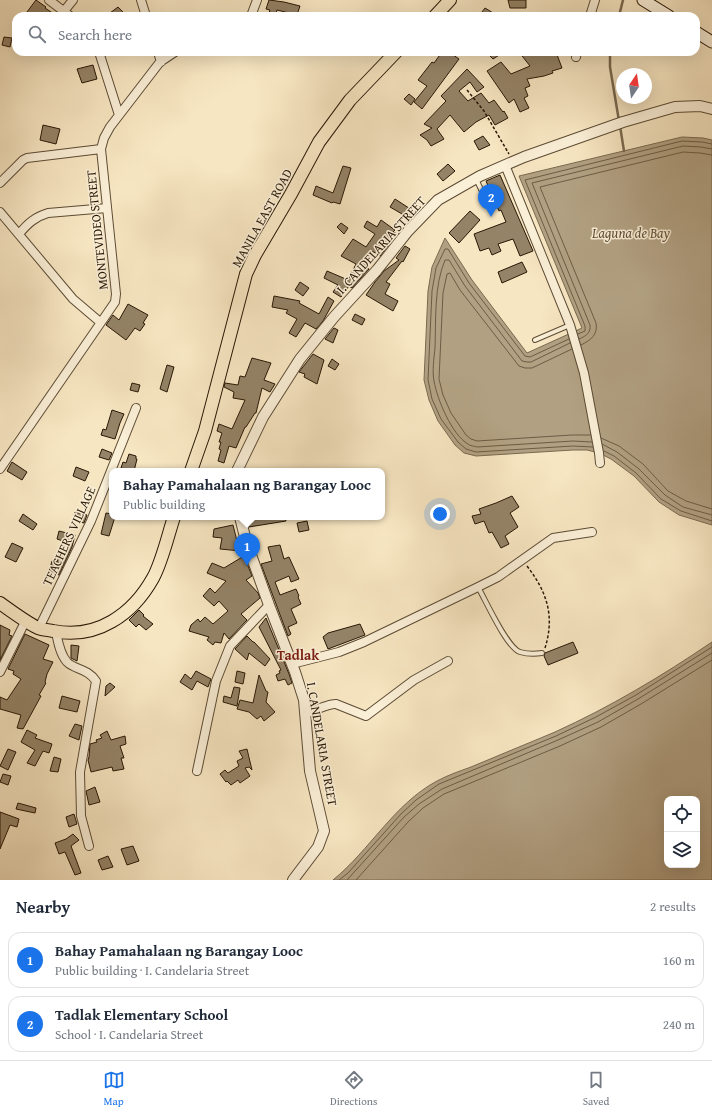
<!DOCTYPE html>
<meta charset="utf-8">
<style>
:root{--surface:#fff;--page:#f6f6f7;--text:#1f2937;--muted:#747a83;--line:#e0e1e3;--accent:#1a73e8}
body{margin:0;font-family:"Gentium Book Plus",serif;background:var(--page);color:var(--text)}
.controls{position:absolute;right:12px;bottom:12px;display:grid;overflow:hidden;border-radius:8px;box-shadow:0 4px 16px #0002}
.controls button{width:36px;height:36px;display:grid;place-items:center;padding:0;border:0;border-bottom:1px solid var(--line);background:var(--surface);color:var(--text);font:20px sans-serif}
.compass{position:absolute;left:616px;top:68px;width:36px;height:36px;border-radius:50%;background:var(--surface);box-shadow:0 4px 16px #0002;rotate:13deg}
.you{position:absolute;left:440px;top:514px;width:14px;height:14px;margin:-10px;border:3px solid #fff;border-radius:50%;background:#1a73e8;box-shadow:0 0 0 6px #1a73e833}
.badge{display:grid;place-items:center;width:26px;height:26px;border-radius:50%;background:var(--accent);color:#fff;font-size:13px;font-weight:700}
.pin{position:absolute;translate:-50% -33px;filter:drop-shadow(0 1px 2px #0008)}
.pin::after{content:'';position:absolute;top:21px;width:14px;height:12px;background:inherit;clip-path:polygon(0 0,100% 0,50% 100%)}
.popup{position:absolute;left:109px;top:468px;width:276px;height:52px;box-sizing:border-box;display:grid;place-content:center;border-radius:8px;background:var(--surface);filter:drop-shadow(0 1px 3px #0005);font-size:13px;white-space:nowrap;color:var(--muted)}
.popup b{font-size:15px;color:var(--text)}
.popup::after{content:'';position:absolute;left:50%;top:100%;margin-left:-8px;border:8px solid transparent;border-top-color:var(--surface)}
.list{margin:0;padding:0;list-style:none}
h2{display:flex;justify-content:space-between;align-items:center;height:52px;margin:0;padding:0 16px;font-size:17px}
h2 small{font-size:13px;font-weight:400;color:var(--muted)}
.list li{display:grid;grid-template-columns:26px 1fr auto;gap:12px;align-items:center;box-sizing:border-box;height:56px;margin:0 8px 8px;padding:0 8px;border:1px solid var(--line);border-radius:12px}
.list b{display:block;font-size:15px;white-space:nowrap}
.list p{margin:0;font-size:13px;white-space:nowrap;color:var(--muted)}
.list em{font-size:13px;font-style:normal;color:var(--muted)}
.icon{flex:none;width:22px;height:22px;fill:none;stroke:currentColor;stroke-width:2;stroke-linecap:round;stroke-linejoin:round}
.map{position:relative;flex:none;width:712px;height:880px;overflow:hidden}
.search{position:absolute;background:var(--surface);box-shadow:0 4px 16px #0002;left:12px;right:12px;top:12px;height:44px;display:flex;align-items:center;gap:10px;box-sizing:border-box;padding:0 14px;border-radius:12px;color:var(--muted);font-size:15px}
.sheet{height:180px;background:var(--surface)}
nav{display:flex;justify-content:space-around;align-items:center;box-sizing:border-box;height:56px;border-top:1px solid var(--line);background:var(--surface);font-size:11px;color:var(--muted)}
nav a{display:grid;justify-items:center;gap:2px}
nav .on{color:var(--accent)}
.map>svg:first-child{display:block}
.water{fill:#b1a082;stroke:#7a6950;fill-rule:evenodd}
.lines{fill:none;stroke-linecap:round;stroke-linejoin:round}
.shore{stroke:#6c5c44;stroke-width:1}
.stream{stroke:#7a6950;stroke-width:2.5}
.building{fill:#948367;stroke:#281705}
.service-casing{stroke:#5c4b34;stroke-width:6}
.minor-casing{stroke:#5c4b34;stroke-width:10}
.tertiary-casing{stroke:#5c4b34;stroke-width:12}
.secondary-casing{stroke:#281705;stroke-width:13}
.primary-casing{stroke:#281705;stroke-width:14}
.path{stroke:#281705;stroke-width:1.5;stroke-dasharray:3 2;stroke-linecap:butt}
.service{stroke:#faefd7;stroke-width:4}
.minor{stroke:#faefd7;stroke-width:8}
.tertiary{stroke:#faefd7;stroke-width:10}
.secondary{stroke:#faefd7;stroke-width:11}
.primary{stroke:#f7e6c2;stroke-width:12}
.labels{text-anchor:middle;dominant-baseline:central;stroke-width:3;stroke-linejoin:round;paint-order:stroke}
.street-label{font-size:13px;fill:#281705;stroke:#faefd7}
.water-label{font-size:14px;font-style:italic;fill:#5f4e37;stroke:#faefd7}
.neighbourhood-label{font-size:14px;font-weight:bold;fill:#7a1f14;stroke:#faefd7}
</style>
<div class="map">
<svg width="712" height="880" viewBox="0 0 712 880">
<rect width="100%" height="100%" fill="#f7e6c2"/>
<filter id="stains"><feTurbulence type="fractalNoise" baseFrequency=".005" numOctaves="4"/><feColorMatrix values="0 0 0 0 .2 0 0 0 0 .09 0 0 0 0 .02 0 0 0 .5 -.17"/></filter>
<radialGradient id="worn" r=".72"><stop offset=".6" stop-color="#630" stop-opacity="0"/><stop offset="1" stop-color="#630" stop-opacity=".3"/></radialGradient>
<!-- water -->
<path class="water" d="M682 137 703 138 712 140V525L679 515 659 502 634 476 611 459 599 453 587 450H573L476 456 464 453 455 445 438 421 429 400 424 380 428 291 432 267 445 238 472 280 527 353 582 328 519 176Z
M712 642V880H333C370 850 394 804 437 781 448 775 460 771 471 767 499 755 527 744 555 732 610 707 662 676 712 642ZM667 799H697V865H667Z"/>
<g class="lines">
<!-- shore -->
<path class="shore" d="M578 334 585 331V326L525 180 682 141 702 142 712 144
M569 339 530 357 525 356 469 283 448 249H445L436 268 432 291 428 380 432 399 441 419 458 442 466 449 476 452 573 446 593 447
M579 339C586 336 591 333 590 325L532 183 683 146 701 147 712 149
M570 343 531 362H527L522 361 465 286 449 260H445C434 286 436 319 435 348 434 358 432 371 434 381 437 399 452 435 468 444 470 446 474 446 477 447L573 441 592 442
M581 345C591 340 598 335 596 323L540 187 683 152 700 153 712 155
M572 349 532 368H525L519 366 460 290 450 273 447 274 443 293 439 379 443 395 451 413 466 435 471 439 477 441 572 435H591
M601 438 619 446 643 464 668 491 686 501 712 509
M602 444 617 452 639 469 665 495 683 507 712 515
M604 451 614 456 636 473 661 499 681 511 712 521
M339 880 348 873 401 814 416 800 439 784 556 736 596 717 636 695 712 647
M347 880 404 817 419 804 442 789 558 740 598 722 638 699 712 653
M356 880 408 822 423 808 444 794 560 746 601 727 641 704 712 660"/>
<!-- stream -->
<path class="stream" d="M619 16 623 0
M610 52V67L619 121
M620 126 624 151"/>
</g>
<!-- building -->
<path class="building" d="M36 0 46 7 45 8 57 16H24Z
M269 0 284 2 300 6 297 15 277 10 275 16H268L270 10 266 9Z
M508 0H526V8H510Z
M118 7 127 16H106Z
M485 8 498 16H479Z
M4 37 12 38 10 47 2 45Z
M442 52H449L459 59 422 109 414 102 427 86 418 80 432 62 434 63Z
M486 52H504L493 59Z
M519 52H543L545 54 556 52 562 68 552 71 553 73 544 76 527 79 530 86 525 88 528 96 524 98 529 108 520 112 514 99 509 103 487 71 501 62 511 74 530 66Z
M93 65 97 79 82 83 77 69Z
M467 69 484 87 477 92 470 82 459 91 468 101 481 93 489 103 494 100 503 112 504 111 508 118 495 125 489 115 476 122 464 132 450 115 437 129 444 139 431 146 427 140 420 135 432 128 424 124 446 101 441 96Z
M409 94 415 99 411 105 404 99Z
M43 125 60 129 56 144 40 140Z
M483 136 490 145 479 150 474 141Z
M448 164 455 171 443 181 437 174Z
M343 166 351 168 340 204 333 202 332 203 313 195 316 186 333 193Z
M500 175 533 251 520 256 513 239 498 244 501 251 492 255 489 248 480 251 474 234 506 222 501 210 499 211 486 181Z
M395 199 415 212 409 218 390 207Z
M470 211 480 220 459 243 449 233Z
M381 220 395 230 393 232 397 234 380 256 372 251 365 267 369 269 352 288 349 286 341 297 333 292 338 285 324 278 327 271 348 280 356 264 341 256 353 239 366 247 375 234 364 227 367 221 377 227Z
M341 223 348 228 344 234 337 227Z
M405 246 410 249 403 262 402 261 386 282 390 284 385 294 398 301 393 311 366 295 375 282 384 271 399 260 396 258Z
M522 262 527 272 502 283 498 272Z
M300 282 309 288 303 296 295 290Z
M274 296 300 301 299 303 319 314 328 297 334 301 323 321 316 329 305 323 296 337 289 333 297 319 286 313 288 310 272 307Z
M128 304 148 315 143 323 145 324 140 331 135 328 126 340 106 325 113 315 119 320Z
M355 314 365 319 362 325 352 320Z
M334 328 338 330 333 343 325 339Z
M313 354 324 360 317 384 304 377 305 374 299 372Z
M252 358 271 363 264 380 275 384 270 392 262 388 256 413H255L246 427H245L236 448 229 446 224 463 218 461 221 450 219 449 221 442H219L222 433 217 431 219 424 232 429 245 400 233 398 234 392 224 387 225 383 238 385 240 376 245 377Z
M332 359 339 364 335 370 328 366Z
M167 365 174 367 167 392 160 389Z
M132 383 140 385 138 392 130 390Z
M112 410 124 414 120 423 115 439 101 435 103 429 106 430Z
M102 449 112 453 109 460 99 457Z
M129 454 136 456V459H137L134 471 121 468 123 462 126 463Z
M12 462 27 472 22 480 7 471Z
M76 467 89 472 85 481 73 476Z
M512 496 519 507 510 513 518 527 505 536 509 544 501 548 492 532 489 533 484 521 475 524 472 516 481 514 479 509 496 503Z
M75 512 87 515 84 523 73 520Z
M106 513 112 514V517H115L109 536 101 534Z
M23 514 37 524 33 530 19 521Z
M247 517H285L286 521 249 527Z
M307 521 309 530 299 532 297 523Z
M233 525 237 541H239L242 548 241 551 220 549 222 538 213 537 214 529Z
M59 531 75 535 72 547 59 575 49 572 52 561 57 562 63 541 57 539Z
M12 543 23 548 16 562 5 557Z
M280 545 284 559 289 557 299 579 291 582 289 576 275 582 280 595 296 589 299 596 298 597 301 604 291 609 297 623 288 627 291 634 288 636 261 564 272 561 268 547Z
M244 556 252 576 246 580 258 593 260 598 241 614 247 620 229 639 224 633 221 643 215 642 213 645 207 640 209 637 189 631 191 625 198 619 200 622 205 617 213 624 228 611 219 601 214 606 203 596 210 588 215 593 226 581 207 573 212 563 224 568Z
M139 610 144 615 143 616 153 624 146 630 139 624 136 627 129 620Z
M266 618 289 674 292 683 288 685 285 679 278 681 276 675 280 673 279 671 281 670 259 627Z
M360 624 365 635 328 649 323 637 328 633Z
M0 625 10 630 9 635 12 636 0 660Z
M25 634 49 645 43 659 53 662 47 674 45 682 46 683 39 695 41 696 23 729 17 728 21 715 0 709V697L7 700 21 679 13 674 14 671 8 669Z
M247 636 253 642H254L270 659 265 666 249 653 247 660 235 649Z
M573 642 578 653 548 665 544 656 545 653Z
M71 645 79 646 77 661 71 658Z
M196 671 211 679 208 687 197 681 192 690 180 682 185 674 191 679Z
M237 671 245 673 243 684 235 682Z
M259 675 266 691 268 692 266 702 275 712 264 721 261 716 257 719 249 712 237 709 240 700 253 703Z
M110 683 115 687 105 696 106 686Z
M234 687 240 688 237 706 223 702 224 696 231 698Z
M62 696 80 701 77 712 59 708Z
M75 724 82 726 79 740 69 736Z
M27 730 37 735 35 738 52 744 49 753 43 751 35 766 27 763 35 750 21 742Z
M107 731 111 740 125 736 126 744 120 746 124 758H121L124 769 113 771 112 767 91 772 88 760 89 757 90 744 97 742 96 740 102 738 100 735Z
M8 749 16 752 8 770 0 766Z
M247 749 252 770 249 767 245 768 250 776 240 783 238 780 231 785 227 781 226 782 220 774 225 770 228 773 239 766 237 761 243 758 239 751Z
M54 757 61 759 58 772 50 771Z
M3 774 11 776 8 785 0 782Z
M95 787 100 802 89 805 86 791Z
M18 803 36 808 35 813 16 809Z
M0 812 19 819 17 827 10 825 0 849Z
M74 814 77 824 69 827 66 817Z
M73 834 79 840 71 846 81 873 75 875 65 852 59 854 55 843 66 839Z
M133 846 139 861 127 865 121 849Z
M108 856 113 867 102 870 98 860Z"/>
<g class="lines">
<defs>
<path id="service" d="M476 179 488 204
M535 340 570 325
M478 587C486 601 507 648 520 652 527 654 536 654 542 653"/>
<path id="minor" d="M49 0 70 16
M141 0 146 16
M64 11 73 0
M251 16 257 0
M590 16 595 0
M99 52 119 115
M158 52 161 62
M576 57 577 52
M505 165 570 325 584 373 599 453 600 463
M0 183 23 160 27 158 101 149
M0 212 73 299 100 322
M19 234C28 223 35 217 48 213L107 208
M0 469 115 302 116 294 101 149 104 138 110 127 160 62 175 52
M39 628 91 521 136 408
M56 632C58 642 60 654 67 662 75 670 87 668 96 681L80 772 81 816 89 846
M292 664 339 652 364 642 478 587 498 577 553 538 592 532
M0 672 26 620
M305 714C313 711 330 703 336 704L366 716 414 680 448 661
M197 771 216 681 230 646 269 605"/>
<path id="tertiary" d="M237 471 263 417 300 359 334 317 377 270 408 231 438 200 480 176 524 157 623 122 675 107 700 106 712 109
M240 517 246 541 269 605 295 672 304 700 310 771 324 831 318 847 293 880"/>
<path id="secondary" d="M643 0 669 16
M696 32 712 42"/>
<path id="primary" d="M435 16 450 0
M191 471 205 431 246 274 255 255 291 194 319 142 350 100 396 52
M0 603C11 611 26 622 38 628 43 630 49 630 53 631 97 640 133 614 153 578 162 562 168 535 174 517"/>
</defs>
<!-- service casing -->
<use href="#service" class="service-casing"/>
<!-- minor casing -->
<use href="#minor" class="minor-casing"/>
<!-- tertiary casing -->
<use href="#tertiary" class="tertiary-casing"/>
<!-- secondary casing -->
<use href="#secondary" class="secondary-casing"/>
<!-- primary casing -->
<use href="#primary" class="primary-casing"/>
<!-- path -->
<path class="path" d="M467 90 484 111 509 154
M527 566C547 592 555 616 545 648"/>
<!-- service -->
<use href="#service" class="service"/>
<!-- minor -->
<use href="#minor" class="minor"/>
<!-- tertiary -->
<use href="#tertiary" class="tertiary"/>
<!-- secondary -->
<use href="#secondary" class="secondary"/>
<!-- primary -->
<use href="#primary" class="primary"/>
</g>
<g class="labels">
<!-- street labels -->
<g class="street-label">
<text transform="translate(262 218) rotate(-61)">MANILA EAST ROAD</text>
<text transform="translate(97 230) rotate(-96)">MONTEVIDEO STREET</text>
<text transform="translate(381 245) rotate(-48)">I. CANDELARIA STREET</text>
<text transform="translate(69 536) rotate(-65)">TEACHERS VILLAGE</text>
<text transform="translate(322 744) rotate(80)">I. CANDELARIA STREET</text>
</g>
<!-- water labels -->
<g class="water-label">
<text x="631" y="233">Laguna de Bay</text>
</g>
<!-- neighbourhood labels -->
<g class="neighbourhood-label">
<text x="298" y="655">Tadlak</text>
</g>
</g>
<rect width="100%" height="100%" filter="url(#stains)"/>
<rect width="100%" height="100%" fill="url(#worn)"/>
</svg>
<div class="controls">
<button><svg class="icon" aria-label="locate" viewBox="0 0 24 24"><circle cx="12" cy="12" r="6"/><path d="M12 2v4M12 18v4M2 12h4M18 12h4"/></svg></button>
<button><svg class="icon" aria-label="layers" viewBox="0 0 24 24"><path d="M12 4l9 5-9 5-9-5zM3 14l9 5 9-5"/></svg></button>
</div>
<svg class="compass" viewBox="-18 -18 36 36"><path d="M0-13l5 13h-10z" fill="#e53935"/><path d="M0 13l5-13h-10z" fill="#747a83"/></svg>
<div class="you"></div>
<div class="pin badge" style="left:247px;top:566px">1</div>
<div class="popup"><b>Bahay Pamahalaan ng Barangay Looc</b>Public building</div>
<div class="pin badge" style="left:491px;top:217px">2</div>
<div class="search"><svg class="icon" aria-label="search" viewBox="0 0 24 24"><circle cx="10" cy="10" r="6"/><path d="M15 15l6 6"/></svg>Search here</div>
</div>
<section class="sheet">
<h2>Nearby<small>2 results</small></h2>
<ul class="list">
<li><span class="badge">1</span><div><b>Bahay Pamahalaan ng Barangay Looc</b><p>Public building · I. Candelaria Street</p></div><em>160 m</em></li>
<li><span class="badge">2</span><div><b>Tadlak Elementary School</b><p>School · I. Candelaria Street</p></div><em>240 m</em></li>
</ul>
</section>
<nav>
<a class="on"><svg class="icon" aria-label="map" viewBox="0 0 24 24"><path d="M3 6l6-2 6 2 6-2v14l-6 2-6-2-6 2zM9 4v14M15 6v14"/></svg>Map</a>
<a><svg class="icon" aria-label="directions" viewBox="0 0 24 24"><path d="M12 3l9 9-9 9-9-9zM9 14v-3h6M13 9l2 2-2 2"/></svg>Directions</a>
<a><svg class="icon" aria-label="saved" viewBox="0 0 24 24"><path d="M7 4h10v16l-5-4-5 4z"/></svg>Saved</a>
</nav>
